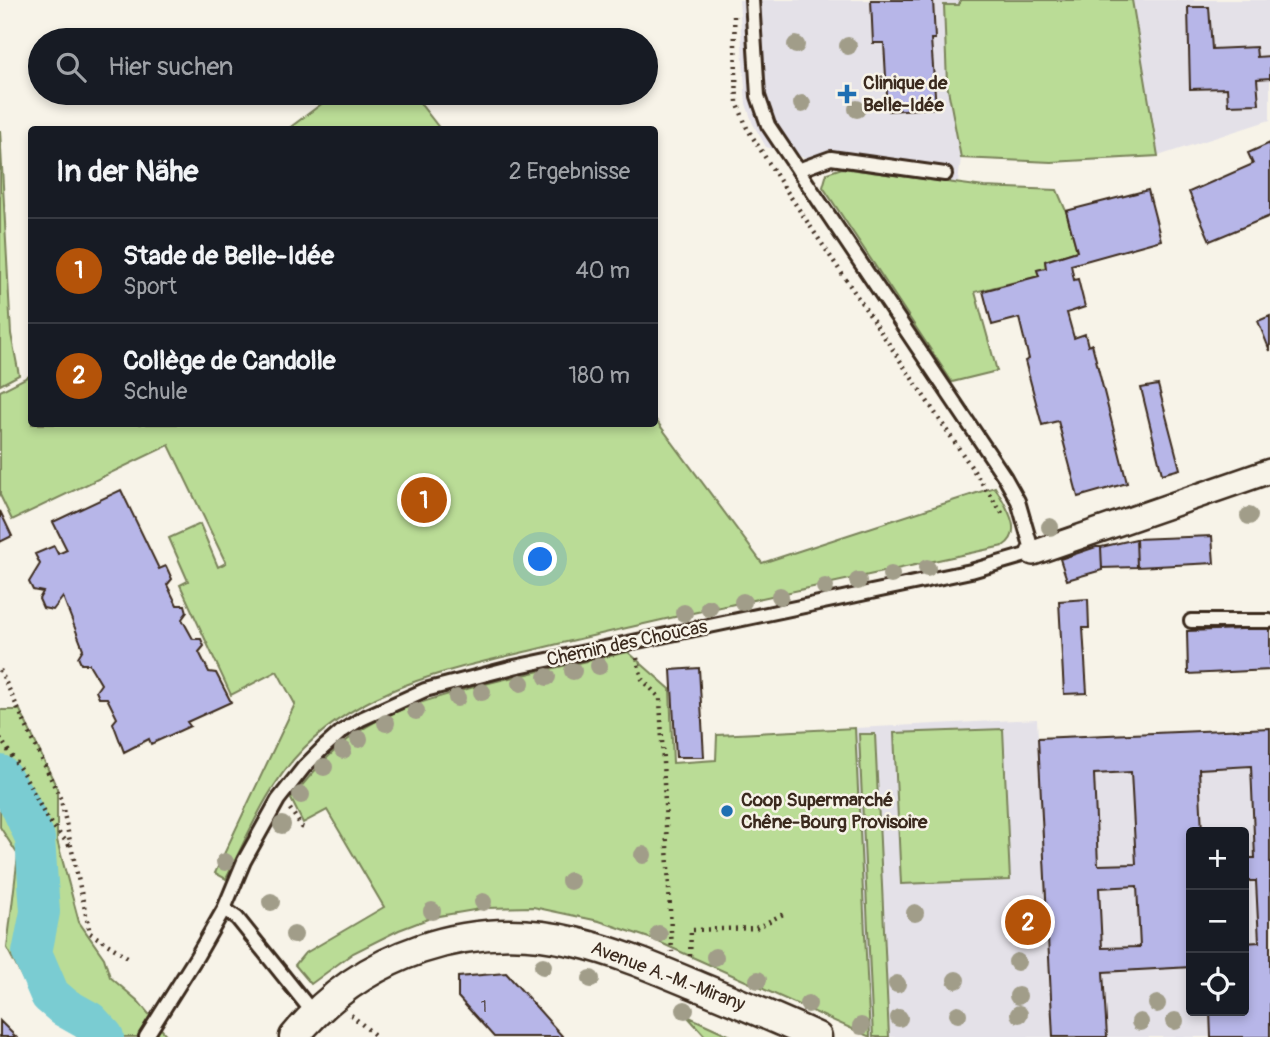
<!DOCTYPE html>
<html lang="de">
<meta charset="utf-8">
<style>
:root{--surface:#171b24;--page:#242831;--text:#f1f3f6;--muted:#9ea1a6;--line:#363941;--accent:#b45309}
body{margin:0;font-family:Pangolin,sans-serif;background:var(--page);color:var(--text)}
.controls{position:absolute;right:21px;bottom:21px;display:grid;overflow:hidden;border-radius:7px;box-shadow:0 4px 10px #0003}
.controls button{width:63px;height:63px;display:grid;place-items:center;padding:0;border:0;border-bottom:2px solid var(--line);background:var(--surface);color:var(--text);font:35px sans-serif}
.you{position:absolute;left:541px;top:560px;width:24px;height:24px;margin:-18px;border:5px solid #fff;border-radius:50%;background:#1a73e8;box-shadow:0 0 0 10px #1a73e833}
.badge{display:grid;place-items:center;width:46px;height:46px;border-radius:50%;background:var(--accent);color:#fff;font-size:23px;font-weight:700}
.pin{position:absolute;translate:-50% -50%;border:4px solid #fff;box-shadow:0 2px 7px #0006}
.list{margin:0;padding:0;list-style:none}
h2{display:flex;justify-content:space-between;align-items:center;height:91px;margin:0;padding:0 28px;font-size:30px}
h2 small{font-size:23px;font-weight:400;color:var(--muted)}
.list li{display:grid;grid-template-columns:46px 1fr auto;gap:21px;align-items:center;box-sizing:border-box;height:105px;padding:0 28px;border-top:2px solid var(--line)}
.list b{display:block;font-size:26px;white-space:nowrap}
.list p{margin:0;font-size:23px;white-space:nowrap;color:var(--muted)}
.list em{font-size:23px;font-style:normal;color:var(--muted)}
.icon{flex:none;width:38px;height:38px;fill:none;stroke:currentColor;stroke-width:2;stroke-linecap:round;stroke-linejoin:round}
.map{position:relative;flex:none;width:1270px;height:1037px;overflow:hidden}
.search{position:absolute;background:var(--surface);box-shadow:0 4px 10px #0003;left:28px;top:28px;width:630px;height:77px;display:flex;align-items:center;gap:18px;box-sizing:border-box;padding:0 24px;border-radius:38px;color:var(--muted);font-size:26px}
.panel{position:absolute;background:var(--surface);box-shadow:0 4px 10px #0003;left:28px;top:126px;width:630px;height:301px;border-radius:7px}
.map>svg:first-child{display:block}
.built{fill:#e4e1e8;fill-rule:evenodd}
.green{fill:#badc96;stroke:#7a835a;stroke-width:2}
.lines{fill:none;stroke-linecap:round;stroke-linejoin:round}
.river{stroke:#7accd2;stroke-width:40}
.building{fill:#b7b6e8;stroke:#3b2a1e;stroke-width:2;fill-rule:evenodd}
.service-casing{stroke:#3b2a1e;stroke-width:18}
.minor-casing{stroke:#3b2a1e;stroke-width:28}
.tertiary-casing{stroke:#3b2a1e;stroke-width:33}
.path{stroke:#3b2a1e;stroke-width:4.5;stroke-dasharray:2 5;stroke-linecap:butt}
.service{stroke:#f7f3e8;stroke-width:12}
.minor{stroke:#f7f3e8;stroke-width:23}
.tertiary{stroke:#f7f3e8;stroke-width:28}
.tree{fill:#a19d89}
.poi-dot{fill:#1f6fb2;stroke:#f7f3e8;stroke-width:2.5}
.labels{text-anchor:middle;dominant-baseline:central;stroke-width:5;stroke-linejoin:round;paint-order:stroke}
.number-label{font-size:16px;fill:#5a4d50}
.poi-label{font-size:19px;font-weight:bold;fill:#3b2a1e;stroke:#f7f3e8;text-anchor:start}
.street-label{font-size:19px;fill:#3b2a1e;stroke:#f7f3e8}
</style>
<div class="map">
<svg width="1270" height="1037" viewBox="0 0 1270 1037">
<rect width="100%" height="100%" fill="#f7f3e8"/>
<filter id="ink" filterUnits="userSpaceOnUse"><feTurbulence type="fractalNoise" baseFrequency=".0143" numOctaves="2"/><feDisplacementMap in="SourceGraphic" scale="14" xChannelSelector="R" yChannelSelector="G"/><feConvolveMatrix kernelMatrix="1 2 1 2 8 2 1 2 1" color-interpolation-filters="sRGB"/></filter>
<g filter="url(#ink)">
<!-- built -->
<path class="built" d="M739 0H960V5L944 6 947 84 961 158 958 183 842 168 766 147 753 124 746 104Z
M1132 0H1270V120L1158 156Z
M1037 719 1038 738 1270 728V1037H870L855 728ZM1191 832H1244V1011H1191Z"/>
<!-- green -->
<path class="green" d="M960 0H1132L1158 156 1051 162 961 158 947 84 944 5H959Z
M336 93H412L440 129H288Z
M0 130 11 334 19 375 0 385Z
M842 168 984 187 1057 190 1066 211 1077 251 1045 261 1046 268 1037 270 1039 276 975 292 997 371 952 382 823 187 827 173Z
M31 375 32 424H654L655 419 762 563 995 487C1004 504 1026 532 1003 546 898 568 793 591 688 614 635 626 582 638 529 651 447 670 366 687 304 748 268 784 248 835 226 879L215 873 295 704 277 671 231 695 180 585 188 581 169 538 200 524 218 567 226 563 169 445 12 520 0 495V391Z
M628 652 670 689 673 763 716 760 717 735 855 728 870 1037 652 939 599 921 533 907 486 908 433 917 399 930 353 953 311 984 295 965 304 954 384 907 327 810 303 823 291 799C310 775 329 753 354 735 388 710 428 700 467 689 520 674 574 664 628 652Z
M0 710H20L57 788V840L79 922 104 958 110 977 138 1001 168 1037H78L29 991 7 948 18 855 0 827Z
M1003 729 1010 880 901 884 894 733Z
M859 734H875L889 1037H873Z
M687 1016 733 1037H706Z"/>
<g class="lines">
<!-- river -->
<path class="river" d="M0 775 19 803 35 838 40 912 32 953 50 995 64 1007 89 1021 104 1037"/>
</g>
<!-- building -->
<path class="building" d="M871 0H933L935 39H931L936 108 888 111 884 43H873Z
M1188 7H1209L1212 49 1256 47 1257 57 1270 56V78L1257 79 1259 104 1228 105 1227 88 1190 89Z
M1270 143V216L1210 241 1189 192 1253 164 1248 153Z
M1148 190 1161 240 1071 265 1074 280 1078 279 1085 307 1067 313 1074 338 1085 334 1088 346 1092 344 1127 483 1078 497 1058 421 1042 425 1025 361 1029 359 1019 318 992 325 983 291 1039 276 1037 270 1046 268 1045 261 1077 251 1066 211Z
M1270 316V351L1258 321Z
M1158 385 1180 469 1162 474 1141 388Z
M121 490 159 569 166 566 172 579 167 585 177 605H185L187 612 182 619 193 639H201L204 646 199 652 209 672 216 673 231 702 187 722 190 726 151 744 149 739 124 752 113 723 117 718 107 698H99L96 691 101 684 89 664H81L78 657 83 649 63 597 53 610 43 608 39 599 43 592 33 590 29 582 40 564 35 554 54 546 58 554 67 550 53 522Z
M0 511 12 536 0 542Z
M1212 536 1214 563 1137 567 1136 539Z
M1136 539 1137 567 1102 568 1101 547Z
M1096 547H1101L1102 570 1067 580 1060 559Z
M1088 599 1089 628H1083L1087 693 1064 694 1059 601Z
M1270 628V670L1188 674 1187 631Z
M699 668 704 757H676L671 670Z
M1270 728V1037H1211L1210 1011H1244V943L1259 942 1256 881H1244V858H1255L1251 766 1199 769 1202 832H1191V967L1103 972 1107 1037H1053L1038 738ZM1131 772 1136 864 1098 865 1094 774ZM1137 886 1140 947 1102 948 1099 888Z
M506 973 563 1037H494L458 997V977Z
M0 1021 16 1037H0Z"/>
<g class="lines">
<defs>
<path id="service" d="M798 170 831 158 945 174
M1191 621H1270
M224 909 237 918 314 1014
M146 1037 197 956 224 909 244 861 278 800 304 767 323 748 341 732 361 719 425 690 514 667 971 571 1033 553 1018 501 1004 476 768 125 758 96 752 0"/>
<path id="minor" d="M1033 553 1270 471"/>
<path id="tertiary" d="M294 1037C362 954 470 917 575 942 618 952 659 970 700 987 739 1003 778 1019 817 1037"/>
</defs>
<!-- service casing -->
<use href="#service" class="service-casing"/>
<!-- minor casing -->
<use href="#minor" class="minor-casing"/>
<!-- tertiary casing -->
<use href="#tertiary" class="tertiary-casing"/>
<!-- path -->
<path class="path" d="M734 16 737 102 747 128 780 181 1004 516
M637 658 642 679 660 698 672 952
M0 670 61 800 90 933 129 958
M0 738 26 778 47 819 70 846
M290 809 302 827 305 828
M690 956 691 930 756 928 785 913
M351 1015 377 1037"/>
<!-- service -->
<use href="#service" class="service"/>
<!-- minor -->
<use href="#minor" class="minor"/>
<!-- tertiary -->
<use href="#tertiary" class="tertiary"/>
</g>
<!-- trees -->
<g class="tree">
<circle cx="796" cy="45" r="9"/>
<circle cx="848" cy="46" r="9"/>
<circle cx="802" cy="104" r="9"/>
<circle cx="857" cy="109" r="9"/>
<circle cx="1249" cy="516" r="9"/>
<circle cx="1050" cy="527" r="9"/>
<circle cx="927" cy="568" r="9"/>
<circle cx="891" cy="575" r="9"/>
<circle cx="858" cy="581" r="9"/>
<circle cx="825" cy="587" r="9"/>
<circle cx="780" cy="596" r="9"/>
<circle cx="743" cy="602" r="9"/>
<circle cx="709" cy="608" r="9"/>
<circle cx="684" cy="613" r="9"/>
<circle cx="599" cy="666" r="9"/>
<circle cx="573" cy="671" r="9"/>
<circle cx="547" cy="677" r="9"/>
<circle cx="521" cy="683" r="9"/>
<circle cx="482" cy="692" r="9"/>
<circle cx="457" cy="698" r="9"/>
<circle cx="416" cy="711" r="9"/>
<circle cx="386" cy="723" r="9"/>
<circle cx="359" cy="739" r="9"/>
<circle cx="343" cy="750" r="9"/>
<circle cx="324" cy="767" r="9"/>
<circle cx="301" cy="795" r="9"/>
<circle cx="282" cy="825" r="9"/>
<circle cx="643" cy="855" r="9"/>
<circle cx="225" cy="862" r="9"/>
<circle cx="570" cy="881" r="9"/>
<circle cx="271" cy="902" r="9"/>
<circle cx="483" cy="902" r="9"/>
<circle cx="432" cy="911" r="9"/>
<circle cx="915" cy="913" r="9"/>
<circle cx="659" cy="934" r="9"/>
<circle cx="294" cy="935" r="9"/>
<circle cx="715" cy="957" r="9"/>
<circle cx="1017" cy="962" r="9"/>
<circle cx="543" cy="966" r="9"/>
<circle cx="591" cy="979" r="9"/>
<circle cx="758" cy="980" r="9"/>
<circle cx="956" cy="980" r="9"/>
<circle cx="897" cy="984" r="9"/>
<circle cx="1018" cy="996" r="9"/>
<circle cx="808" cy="1004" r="9"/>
<circle cx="1157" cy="1004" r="9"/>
<circle cx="685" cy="1010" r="9"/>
<circle cx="958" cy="1014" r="9"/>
<circle cx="1019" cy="1014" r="9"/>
<circle cx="899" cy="1018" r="9"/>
<circle cx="1175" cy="1021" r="9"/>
<circle cx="1140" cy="1022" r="9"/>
<circle cx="861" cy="1026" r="9"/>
</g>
</g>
<!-- markers -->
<g class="poi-dot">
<path d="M843.5 83.5h7v7h7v7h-7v7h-7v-7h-7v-7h7z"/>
<circle cx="727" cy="811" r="7"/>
</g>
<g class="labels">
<!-- number labels -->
<g class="number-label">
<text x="484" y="1007">1</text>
</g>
<!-- poi labels -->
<g class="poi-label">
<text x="863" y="83">Clinique de<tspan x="863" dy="22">Belle-Idée</tspan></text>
<text x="741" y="800">Coop Supermarché<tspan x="741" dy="22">Chêne-Bourg Provisoire</tspan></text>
</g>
<!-- street labels -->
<g class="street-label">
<text transform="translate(627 643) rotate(-12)">Chemin des Choucas</text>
<text transform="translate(668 976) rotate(21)">Avenue A.-M.-Mirany</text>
</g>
</g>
</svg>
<div class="controls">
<button>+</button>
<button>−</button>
<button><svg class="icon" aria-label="locate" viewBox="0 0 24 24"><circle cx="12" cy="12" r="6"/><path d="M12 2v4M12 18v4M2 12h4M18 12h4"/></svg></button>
</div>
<div class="you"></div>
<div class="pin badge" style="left:424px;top:500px">1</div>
<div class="pin badge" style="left:1028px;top:922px">2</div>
<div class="search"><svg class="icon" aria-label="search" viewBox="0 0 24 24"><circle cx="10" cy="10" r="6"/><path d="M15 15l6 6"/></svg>Hier suchen</div>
<section class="panel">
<h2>In der Nähe<small>2 Ergebnisse</small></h2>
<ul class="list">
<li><span class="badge">1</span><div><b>Stade de Belle-Idée</b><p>Sport</p></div><em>40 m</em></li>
<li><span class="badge">2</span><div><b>Collège de Candolle</b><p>Schule</p></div><em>180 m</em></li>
</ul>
</section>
</div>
